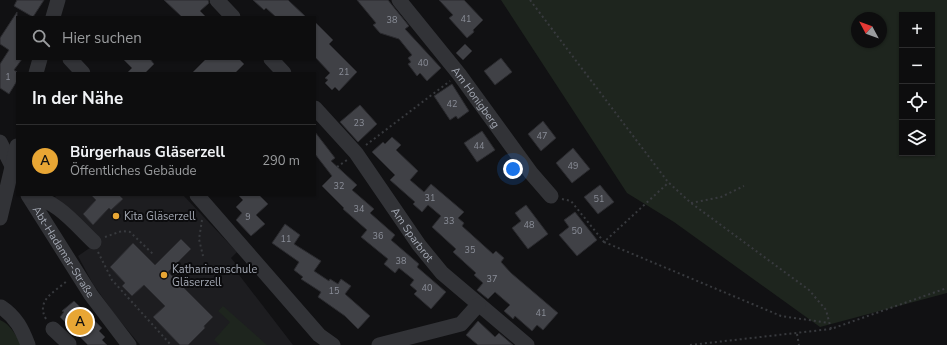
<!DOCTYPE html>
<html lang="de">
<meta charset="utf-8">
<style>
:root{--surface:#0d0d0e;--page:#161617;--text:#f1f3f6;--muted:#9a9c9e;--line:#2d2d2e;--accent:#e8a634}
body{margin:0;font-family:"Nunito Sans",sans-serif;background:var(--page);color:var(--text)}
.controls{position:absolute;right:12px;top:12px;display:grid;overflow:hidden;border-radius:0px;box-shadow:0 1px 3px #0004}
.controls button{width:36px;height:36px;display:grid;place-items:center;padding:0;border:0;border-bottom:1px solid var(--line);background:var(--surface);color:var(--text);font:20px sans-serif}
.compass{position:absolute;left:851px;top:12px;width:36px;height:36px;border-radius:50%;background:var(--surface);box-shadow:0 1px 3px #0004;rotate:311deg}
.you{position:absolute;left:513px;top:169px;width:14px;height:14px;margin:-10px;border:3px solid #fff;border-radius:50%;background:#1a73e8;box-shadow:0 0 0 6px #1a73e833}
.badge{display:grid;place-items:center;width:26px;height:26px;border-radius:50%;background:var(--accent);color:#111;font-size:13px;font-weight:700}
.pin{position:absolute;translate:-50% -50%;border:2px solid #fff;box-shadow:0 1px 4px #0006}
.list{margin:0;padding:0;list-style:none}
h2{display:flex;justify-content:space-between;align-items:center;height:52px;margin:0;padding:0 16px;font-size:17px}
h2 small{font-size:13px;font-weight:400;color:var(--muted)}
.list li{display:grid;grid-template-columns:26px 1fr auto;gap:12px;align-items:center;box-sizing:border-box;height:72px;padding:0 16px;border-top:1px solid var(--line)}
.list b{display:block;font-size:15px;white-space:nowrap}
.list p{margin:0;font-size:13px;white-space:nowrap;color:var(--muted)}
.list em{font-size:13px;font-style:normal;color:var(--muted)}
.icon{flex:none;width:22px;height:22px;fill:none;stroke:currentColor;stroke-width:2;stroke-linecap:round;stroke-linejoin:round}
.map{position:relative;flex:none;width:947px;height:345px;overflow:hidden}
.search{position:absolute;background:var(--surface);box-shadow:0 1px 3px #0004;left:16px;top:16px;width:300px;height:44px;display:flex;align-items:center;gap:10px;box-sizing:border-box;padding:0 14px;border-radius:0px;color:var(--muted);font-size:15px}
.panel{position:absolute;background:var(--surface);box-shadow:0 1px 3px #0004;left:16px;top:72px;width:300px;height:124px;border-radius:0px}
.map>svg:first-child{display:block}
.built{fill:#1d1d20}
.green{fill:#1e251e;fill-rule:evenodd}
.building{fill:#404146;stroke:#2b2b2f}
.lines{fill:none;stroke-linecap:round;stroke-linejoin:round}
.path{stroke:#383a3e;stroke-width:2;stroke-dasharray:2 3;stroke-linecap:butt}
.minor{stroke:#323337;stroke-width:15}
.poi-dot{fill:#e8a634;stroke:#0c0c0e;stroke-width:1.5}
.labels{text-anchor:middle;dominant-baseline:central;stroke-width:4;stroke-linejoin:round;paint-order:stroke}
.number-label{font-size:9px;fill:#8a8e98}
.street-label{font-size:11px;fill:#a3a8b3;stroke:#0c0c0e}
.poi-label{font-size:11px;fill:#a3a8b3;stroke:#0c0c0e;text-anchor:start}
</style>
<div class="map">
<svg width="947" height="345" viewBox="0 0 947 345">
<rect width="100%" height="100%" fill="#111113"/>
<!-- built -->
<path class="built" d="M57 195H183L237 252 231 258 236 264 233 267 293 345H140L115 315 93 284 78 256 97 243 52 200Z"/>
<!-- green -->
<path class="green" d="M501 0H947V293L820 327 674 222 627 193ZM902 15H932V153H902ZM857 18H881V42H857Z
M223 306 267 345H220L214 340 230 322 218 311Z
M0 320C11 325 16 335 21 345H0Z"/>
<!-- building -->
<path class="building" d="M17 0H44L33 17 14 6Z
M164 0H208L209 3 200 11 206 17H182Z
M253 0H288L306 17H276L266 8 264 10Z
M357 0H388L409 26 405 29 441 68 427 81 420 73 417 76 408 64 411 62 408 58 412 55 399 39 380 33 373 25 376 23Z
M439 0H464L483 20 473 30 474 32 467 38 449 18 453 15Z
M17 12V59H22L14 70 17 72V81L9 94 0 88V64L9 50 0 44V38Z
M315 22 333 40 329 44 357 72 339 91 335 87 332 90 325 83 328 80 325 78 330 73 315 57Z
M465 44 472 51 463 60 456 53Z
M501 58 512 72 495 85 484 71Z
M123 59H150L154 64 145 73H127L132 68Z
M206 59H239L244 64 235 73H192Z
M452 84 469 111 458 119 456 116 450 120 434 96Z
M360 105 377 124 358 142 340 122Z
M543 121 556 138 541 151 528 134Z
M482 131 495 150 477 162 464 143Z
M315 132 335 158 331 161 357 185 352 190 374 209 370 213 395 235 391 240 419 264 417 267 446 292 431 309 414 294 417 291 410 285 414 280 399 268 395 273 384 264 388 259 361 237 367 230 343 209 344 208 322 186 332 176 315 154Z
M392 137 401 145 396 150 418 171 410 180 424 192 431 184 464 212 458 218 464 223 462 226 493 254 496 251 504 258 501 262 511 273 558 313 543 330 537 325 532 331 515 316 513 319 504 311 510 305 495 292 488 299 477 290 483 283 474 275 476 273 453 252 456 249 432 227 441 216 428 205 422 212 413 204 415 202 390 180 395 175 372 152 383 142 385 144Z
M573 148 590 169 572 183 556 163Z
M600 185 614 202 598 214 584 197Z
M91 195H119L123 199 111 210 109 208 93 225 83 214 96 200Z
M238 195H259L268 204 256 215 265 224 251 236 236 220 242 213 236 207 243 200Z
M526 205 548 234 528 249 512 228 521 221 515 213Z
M575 212 597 240 577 256 559 235 569 227 564 220Z
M285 224 300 235 294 244 321 261 314 271 329 281 330 279 338 284 341 279 351 286 345 294 370 316 358 329 345 316 318 297 321 292 301 279 303 277 294 270 299 262 272 243Z
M181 239 191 249 168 272 213 317 204 326 205 328 188 345H180L153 317 165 306 144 285 132 296 122 286 125 283 110 267 133 243 155 265Z
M74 301 102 328 99 331 105 337 102 340 107 345H88L60 317 64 312 62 311Z
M478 321 495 337 499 333 513 345H478L466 335Z"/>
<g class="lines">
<!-- path -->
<path class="path" d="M530 0 668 182 691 203 809 290 826 310 831 329
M366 145 450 81
M337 167 347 160
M562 199 571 201 604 242 668 183
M691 203 721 197 744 186
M202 220 199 239 203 256
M105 237 122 231 130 232 154 255
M604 242 781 316 829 323
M98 252 112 280 171 345
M46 319C35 300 56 291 67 281
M797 334 799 345
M690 345 831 329 947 288"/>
<!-- minor -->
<g class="minor">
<path d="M217 0 233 17"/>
<path id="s1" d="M399 0 459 74 531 173 551 196"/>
<path d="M53 17 58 0"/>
<path d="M70 59 83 73"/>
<path d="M271 59 284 73"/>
<path d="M36 73 40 59"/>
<path id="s2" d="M315 108 356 153 419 245 442 273 527 345"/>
<path d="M0 142 14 170"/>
<path id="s3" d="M28 195 91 295 129 345"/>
<path d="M197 195 319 335 333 345"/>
<path d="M29 196C57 200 74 223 94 242"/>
<path d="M0 218 17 146"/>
<path d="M1 307C16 317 22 329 28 345"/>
<path d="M53 329 69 344 68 345"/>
<path d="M379 345 461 324 478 305"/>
</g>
</g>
<!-- markers -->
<g class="poi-dot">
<circle cx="116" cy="216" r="4"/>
<circle cx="164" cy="275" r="4"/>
</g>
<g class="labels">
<!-- number labels -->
<g class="number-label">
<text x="466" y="19">41</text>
<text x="392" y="20">38</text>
<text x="423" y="63">40</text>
<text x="344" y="72">21</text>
<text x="8" y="77">1</text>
<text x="452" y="104">42</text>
<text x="359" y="123">23</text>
<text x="542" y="136">47</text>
<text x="479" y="146">44</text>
<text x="573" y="166">49</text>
<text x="339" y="186">32</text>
<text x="430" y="198">31</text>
<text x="599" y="199">51</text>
<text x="359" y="209">34</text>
<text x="248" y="217">9</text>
<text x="449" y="221">33</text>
<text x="529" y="225">48</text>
<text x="577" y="231">50</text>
<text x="378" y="236">36</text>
<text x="286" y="239">11</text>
<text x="470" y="250">35</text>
<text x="401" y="261">38</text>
<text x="492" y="279">37</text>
<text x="427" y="288">40</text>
<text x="334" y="291">15</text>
<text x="541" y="313">41</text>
</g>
<!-- street labels -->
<g class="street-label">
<text stroke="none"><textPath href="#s1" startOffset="124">Am Honigberg</textPath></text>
<text stroke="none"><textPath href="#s2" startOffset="160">Am Sparbrot</textPath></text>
<text stroke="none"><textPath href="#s3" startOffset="67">Abt-Hadamar-Straße</textPath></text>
</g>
<!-- poi labels -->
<g class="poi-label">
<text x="124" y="216">Kita Gläserzell</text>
<text x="172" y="269">Katharinenschule<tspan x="172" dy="13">Gläserzell</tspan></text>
</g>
</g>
</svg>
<div class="controls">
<button>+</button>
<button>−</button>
<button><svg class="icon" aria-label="locate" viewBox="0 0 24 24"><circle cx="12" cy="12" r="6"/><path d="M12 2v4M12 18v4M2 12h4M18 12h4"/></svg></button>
<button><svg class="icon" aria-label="layers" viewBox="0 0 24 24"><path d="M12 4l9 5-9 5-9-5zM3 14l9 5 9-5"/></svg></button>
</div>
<svg class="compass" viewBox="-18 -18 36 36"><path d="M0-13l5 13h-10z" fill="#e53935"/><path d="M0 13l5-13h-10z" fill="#9a9c9e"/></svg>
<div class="you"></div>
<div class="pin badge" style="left:80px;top:322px">A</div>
<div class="search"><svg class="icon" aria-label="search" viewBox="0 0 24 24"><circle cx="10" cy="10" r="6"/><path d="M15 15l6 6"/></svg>Hier suchen</div>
<section class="panel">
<h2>In der Nähe<small></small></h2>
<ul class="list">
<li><span class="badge">A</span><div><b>Bürgerhaus Gläserzell</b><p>Öffentliches Gebäude</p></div><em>290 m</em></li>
</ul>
</section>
</div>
